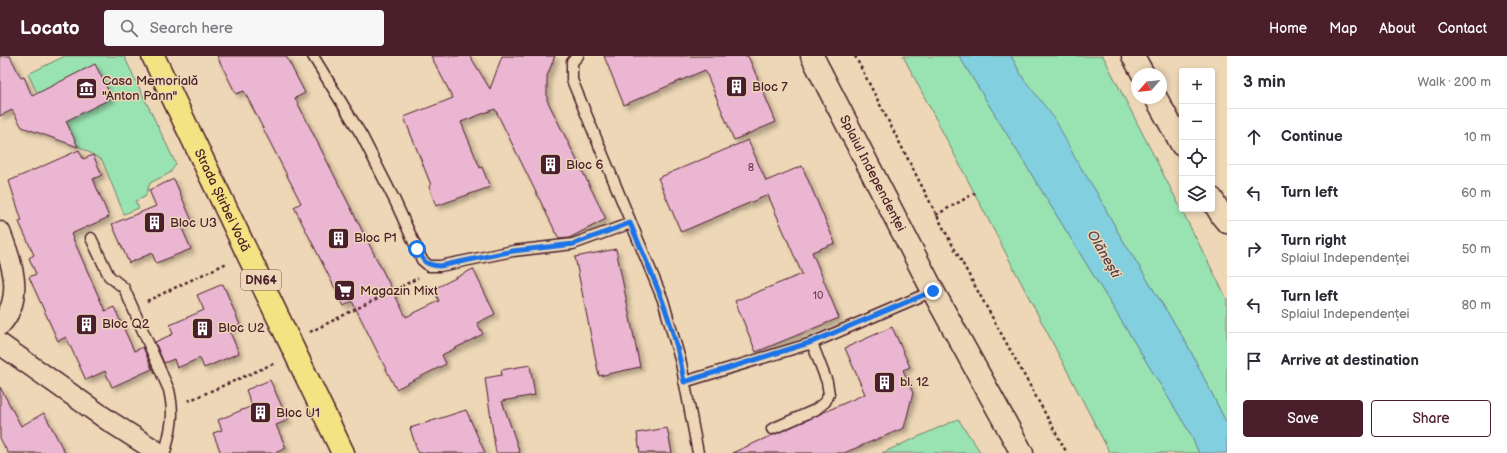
<!DOCTYPE html>
<meta charset="utf-8">
<style>
:root{--surface:#fff;--page:#f7f7f7;--text:#2b2b33;--muted:#7c7c81;--line:#e1e1e2;--accent:#4a1f2b}
body{margin:0;font-family:"Balsamiq Sans",sans-serif;background:var(--page);color:var(--text)}
.controls{position:absolute;right:12px;top:12px;display:grid;overflow:hidden;border-radius:4px;box-shadow:0 2px 6px #0003}
.controls button{width:36px;height:36px;display:grid;place-items:center;padding:0;border:0;border-bottom:1px solid var(--line);background:var(--surface);color:var(--text);font:20px sans-serif}
.compass{position:absolute;left:1131px;top:12px;width:36px;height:36px;border-radius:50%;background:var(--surface);box-shadow:0 2px 6px #0003;rotate:242deg}
.stop{position:absolute;width:12px;height:12px;margin:-9px;border:3px solid #1a73e8;border-radius:50%;background:#fff}
.stop.end{background:#1a73e8;border-color:#fff;box-shadow:0 1px 4px #0008}
.list{margin:0;padding:0;list-style:none}
h2{display:flex;justify-content:space-between;align-items:center;height:52px;margin:0;padding:0 16px;font-size:17px}
h2 small{font-size:13px;font-weight:400;color:var(--muted)}
.list li{display:grid;grid-template-columns:26px 1fr auto;gap:12px;align-items:center;box-sizing:border-box;height:56px;padding:0 16px;border-top:1px solid var(--line)}
.list b{display:block;font-size:15px;white-space:nowrap}
.list p{margin:0;font-size:13px;white-space:nowrap;color:var(--muted)}
.list em{font-size:13px;font-style:normal;color:var(--muted)}
.actions{display:flex;gap:8px;padding:12px 16px}
.actions a{flex:1;padding:9px 0;border:1px solid var(--accent);border-radius:4px;text-align:center;font-size:14px;color:var(--accent)}
.actions .main{background:var(--accent);color:#fff}
.icon{flex:none;width:22px;height:22px;fill:none;stroke:currentColor;stroke-width:2;stroke-linecap:round;stroke-linejoin:round}
.map{position:relative;flex:none;width:1227px;height:397px;overflow:hidden}
header{display:flex;align-items:center;gap:24px;box-sizing:border-box;height:56px;padding:0 20px;background:var(--accent);color:#fff}
header strong{font-size:19px}
nav{display:flex;gap:22px;margin-inline-start:auto;font-size:14px}
.search{width:280px;height:36px;background:var(--page);display:flex;align-items:center;gap:10px;box-sizing:border-box;padding:0 14px;border-radius:4px;color:var(--muted);font-size:15px}
main{display:flex}
aside{flex:1;background:var(--surface)}
.map>svg:first-child{display:block}
.green{fill:#99e2b1;stroke:#72806e}
.water{fill:#81cfdf;stroke:#6b8997}
.building{fill:#eab6d2;stroke:#4a1f2b;filter:url(#shadow)}
.lines{fill:none;stroke-linecap:round;stroke-linejoin:round}
.lane-casing{stroke:#4a1f2b;stroke-width:13}
.street-casing{stroke:#4a1f2b;stroke-width:23}
.secondary-casing{stroke:#4a1f2b;stroke-width:25}
.primary-casing{stroke:#4a1f2b;stroke-width:25}
.path{stroke:#4a1f2b;stroke-width:2.5;stroke-dasharray:3 3;stroke-linecap:butt}
.lane{stroke:#edd7b6;stroke-width:10}
.street{stroke:#edd7b6;stroke-width:20}
.secondary{stroke:#edd7b6;stroke-width:22}
.primary{stroke:#f4e382;stroke-width:22}
.route{stroke:#1a73e8;stroke-width:5}
.labels{text-anchor:middle;dominant-baseline:central;stroke-width:3;stroke-linejoin:round;paint-order:stroke}
.number-label{font-size:11px;fill:#724555}
.shield{fill:#edd7b6;stroke:#7b5655;stroke-width:1}
.shield-label{font-size:12px;font-weight:bold;fill:#4a1f2b}
.poi-label{font-size:13px;fill:#4a1f2b;stroke:#edd7b6;text-anchor:start}
.street-label{font-size:13px;fill:#4a1f2b;stroke:#edd7b6}
.water-label{font-size:14px;font-style:italic;fill:#55424f;stroke:#edd7b6}
</style>
<header>
<strong>Locato</strong>
<div class="search"><svg class="icon" aria-label="search" viewBox="0 0 24 24"><circle cx="10" cy="10" r="6"/><path d="M15 15l6 6"/></svg>Search here</div>
<nav><a>Home</a><a>Map</a><a>About</a><a>Contact</a></nav>
</header>
<main>
<div class="map">
<svg width="1227" height="397" viewBox="0 0 1227 397">
<defs>
<filter id="shadow"><feDropShadow dx="3.5" dy="3.5" stdDeviation="2" flood-color="#0004"/></filter>
</defs>
<rect width="100%" height="100%" fill="#edd7b6"/>
<filter id="ink" filterUnits="userSpaceOnUse"><feTurbulence type="fractalNoise" baseFrequency=".025" numOctaves="2"/><feDisplacementMap in="SourceGraphic" scale="8" xChannelSelector="R" yChannelSelector="G"/><feConvolveMatrix kernelMatrix="1 2 1 2 8 2 1 2 1" color-interpolation-filters="sRGB"/></filter>
<g filter="url(#ink)">
<!-- green -->
<path class="green" d="M65 0H124L176 108 170 117 150 127 145 141 135 145 139 152 124 158 102 104 56 77 28 18Z
M903 0H959L1190 377 1199 397H1110Z
M1011 0H1103L1227 243V368L1187 288 1119 178 1097 137 1023 22Z
M958 363 981 397H882Z"/>
<!-- water -->
<path class="water" d="M959 0H1011L1023 22 1055 63 1075 102 1097 137 1119 178 1187 288 1227 368V397H1199L1190 377Z"/>
<!-- building -->
<path class="building" d="M0 0H10L21 22 24 21 32 40 95 8 112 42 66 65 78 91 22 71 12 54 0 60Z
M217 0H286L305 37 295 42 406 261 439 245 434 233 473 213 495 258 477 267 483 278 442 299 446 308 396 333 352 245 344 250 294 151 301 147 244 35 236 38Z
M431 0H470L490 33 502 0H555L547 20V44L606 163 569 182 559 183 495 53 461 66 480 112 482 111 490 131 436 150 429 130 431 129 404 61 453 42Z
M604 0H748L776 66 734 84 705 14 624 49Z
M748 84 766 125 802 110 835 187 812 196 839 262 756 296 735 245 802 218 768 139 681 176 658 122Z
M79 94 83 103 93 99 102 119 93 123 109 161 71 178 105 255 114 251 134 295 143 291 152 313 112 331 105 315 86 324 66 281 58 285 29 221 36 218 29 202 34 199 19 166 22 165 9 125Z
M174 123 192 165 181 170 191 193 156 207 152 197 129 207 112 168 156 150 149 134Z
M616 193 640 311 599 320 575 201Z
M223 228 240 269 229 274 239 297 204 312 200 302 177 312 174 303 164 307 155 286 173 278 170 269 204 254 197 239Z
M892 271 910 311 903 314 913 337 904 372 844 397H732L865 338 845 292Z
M530 309 535 339 502 345 520 397H496L485 322 502 319 501 314Z
M270 324 288 364 276 369 286 392 275 397H221L213 377 222 374 218 364 252 350 246 334Z
M0 331 21 370 44 357 65 397H8L0 382Z
M466 354 485 397H418L410 372Z
M667 372 672 397H640L637 377Z"/>
<g class="lines">
<defs>
<path id="lane" d="M313 0 362 80 395 145 422 204 429 210H440L513 195 573 188 631 167
M578 0 572 6V24L663 244 681 307 698 397
M91 182 109 220 124 232 169 334C175 361 171 371 165 397
M684 326 812 287 933 235
M772 373 815 354 825 346 829 338 827 326 812 287"/>
<path id="street" d="M0 176C12 206 25 242 0 269
M0 288 109 365 159 397"/>
<g id="secondary">
<path id="s1" d="M812 0 933 235 1022 397"/>
<path d="M1133 0 1143 18"/>
<path d="M1156 42 1182 89"/>
<path d="M1212 143 1222 160 1227 166"/>
</g>
<g id="primary">
<path id="s2" d="M153 0 343 397"/>
</g>
</defs>
<!-- lane casing -->
<use href="#lane" class="lane-casing"/>
<!-- street casing -->
<use href="#street" class="street-casing"/>
<!-- secondary casing -->
<use href="#secondary" class="secondary-casing"/>
<!-- primary casing -->
<use href="#primary" class="primary-casing"/>
<!-- path -->
<path class="path" d="M855 0 948 181 1067 397
M936 159 977 136
M147 245 227 207
M310 276 418 222
M188 345 275 307"/>
<!-- lane -->
<use href="#lane" class="lane"/>
<!-- street -->
<use href="#street" class="street"/>
<!-- secondary -->
<use href="#secondary" class="secondary"/>
<!-- primary -->
<use href="#primary" class="primary"/>
</g>
</g>
<g class="lines" filter="url(#ink)">
<!-- route -->
<path class="route" d="M417 193C424 206 425 209 440 210L513 195 574 188 630 167C652 218 676 270 684 326L812 286 933 235"/>
</g>
<!-- icons -->
<defs>
<symbol id="building-square" viewBox="-11 -11 22 22"><rect x="-9" y="-9" width="18" height="18" rx="4" fill="#4a1f2b" stroke="#edd7b6"/><path d="M-4-6H4V6H1V3H-1V6H-4ZM-2.5-4.3h1.7v1.8h-1.7ZM.8-4.3h1.7v1.8H.8ZM-2.5-1h1.7V.8h-1.7ZM.8-1h1.7V.8H.8Z" fill="#fff"/></symbol>
<symbol id="museum-square" viewBox="-11 -11 22 22"><rect x="-9" y="-9" width="18" height="18" rx="4" fill="#4a1f2b" stroke="#edd7b6"/><path d="M0-6L6-3V-2H-6V-3ZM-5-1h2V3h-2ZM-1-1h2V3h-2ZM3-1h2V3H3ZM-6 4H6V6H-6Z" fill="#fff"/></symbol>
<symbol id="supermarket-square" viewBox="-11 -11 22 22"><rect x="-9" y="-9" width="18" height="18" rx="4" fill="#4a1f2b" stroke="#edd7b6"/><path d="M-6-5.5h2.5l.6 2H6L4.5 2H-2.5L-4.4-4H-6ZM-1.5 3.2a1.3 1.3 0 1 0 .1 0ZM3 3.2a1.3 1.3 0 1 0 .1 0Z" fill="#fff"/></symbol>
</defs>
<g fill-rule="evenodd">
<use href="#building-square" x="724" y="18" width="25" height="25"/>
<use href="#museum-square" x="74" y="20" width="25" height="25"/>
<use href="#building-square" x="538" y="96" width="25" height="25"/>
<use href="#building-square" x="142" y="154" width="25" height="25"/>
<use href="#building-square" x="326" y="170" width="25" height="25"/>
<use href="#supermarket-square" x="332" y="222" width="25" height="25"/>
<use href="#building-square" x="74" y="256" width="25" height="25"/>
<use href="#building-square" x="190" y="260" width="25" height="25"/>
<use href="#building-square" x="872" y="314" width="25" height="25"/>
<use href="#building-square" x="248" y="344" width="25" height="25"/>
</g>
<g class="labels">
<!-- number labels -->
<g class="number-label">
<text x="751" y="111">8</text>
<text x="818" y="239">10</text>
</g>
<!-- shield labels -->
<rect class="shield" x="241" y="214" width="40" height="20" rx="3"/>
<g class="shield-label">
<text x="261" y="224">DN64</text>
</g>
<!-- poi labels -->
<g class="poi-label">
<text x="102" y="25">Casa Memorială<tspan x="102" dy="15">"Anton Pann"</tspan></text>
<text x="752" y="31">Bloc 7</text>
<text x="566" y="109">Bloc 6</text>
<text x="170" y="167">Bloc U3</text>
<text x="354" y="182">Bloc P1</text>
<text x="360" y="235">Magazin Mixt</text>
<text x="102" y="268">Bloc Q2</text>
<text x="218" y="272">Bloc U2</text>
<text x="900" y="326">bl. 12</text>
<text x="276" y="357">Bloc U1</text>
</g>
<!-- street labels -->
<g class="street-label">
<text stroke="none"><textPath href="#s1" startOffset="132">Splaiul Independenței</textPath></text>
<text stroke="none"><textPath href="#s2" startOffset="160">Strada Știrbei Vodă</textPath></text>
</g>
<!-- water labels -->
<g class="water-label">
<text transform="translate(1104 198) rotate(60)">Olănești</text>
</g>
</g>
</svg>
<div class="controls">
<button>+</button>
<button>−</button>
<button><svg class="icon" aria-label="locate" viewBox="0 0 24 24"><circle cx="12" cy="12" r="6"/><path d="M12 2v4M12 18v4M2 12h4M18 12h4"/></svg></button>
<button><svg class="icon" aria-label="layers" viewBox="0 0 24 24"><path d="M12 4l9 5-9 5-9-5zM3 14l9 5 9-5"/></svg></button>
</div>
<svg class="compass" viewBox="-18 -18 36 36"><path d="M0-13l5 13h-10z" fill="#e53935"/><path d="M0 13l5-13h-10z" fill="#7c7c81"/></svg>
<div class="stop" style="left:417px;top:193px"></div>
<div class="stop end" style="left:933px;top:235px"></div>
</div>
<aside>
<h2>3 min<small>Walk · 200 m</small></h2>
<ul class="list">
<li><svg class="icon" aria-label="ahead" viewBox="0 0 24 24"><path d="M12 20V5M6 11l6-6 6 6"/></svg><div><b>Continue</b></div><em>10 m</em></li>
<li><svg class="icon" aria-label="left" viewBox="0 0 24 24"><path d="M17 20v-9H6M10 6l-5 5 5 5"/></svg><div><b>Turn left</b></div><em>60 m</em></li>
<li><svg class="icon" aria-label="right" viewBox="0 0 24 24"><path d="M7 20v-9h11M14 6l5 5-5 5"/></svg><div><b>Turn right</b><p>Splaiul Independenței</p></div><em>50 m</em></li>
<li><svg class="icon" aria-label="left" viewBox="0 0 24 24"><path d="M17 20v-9H6M10 6l-5 5 5 5"/></svg><div><b>Turn left</b><p>Splaiul Independenței</p></div><em>80 m</em></li>
<li><svg class="icon" aria-label="arrive" viewBox="0 0 24 24"><path d="M6 21V4h12l-3 4 3 4H6"/></svg><div><b>Arrive at destination</b></div></li>
</ul>
<div class="actions"><a class="main">Save</a><a>Share</a></div>
</aside>
</main>
